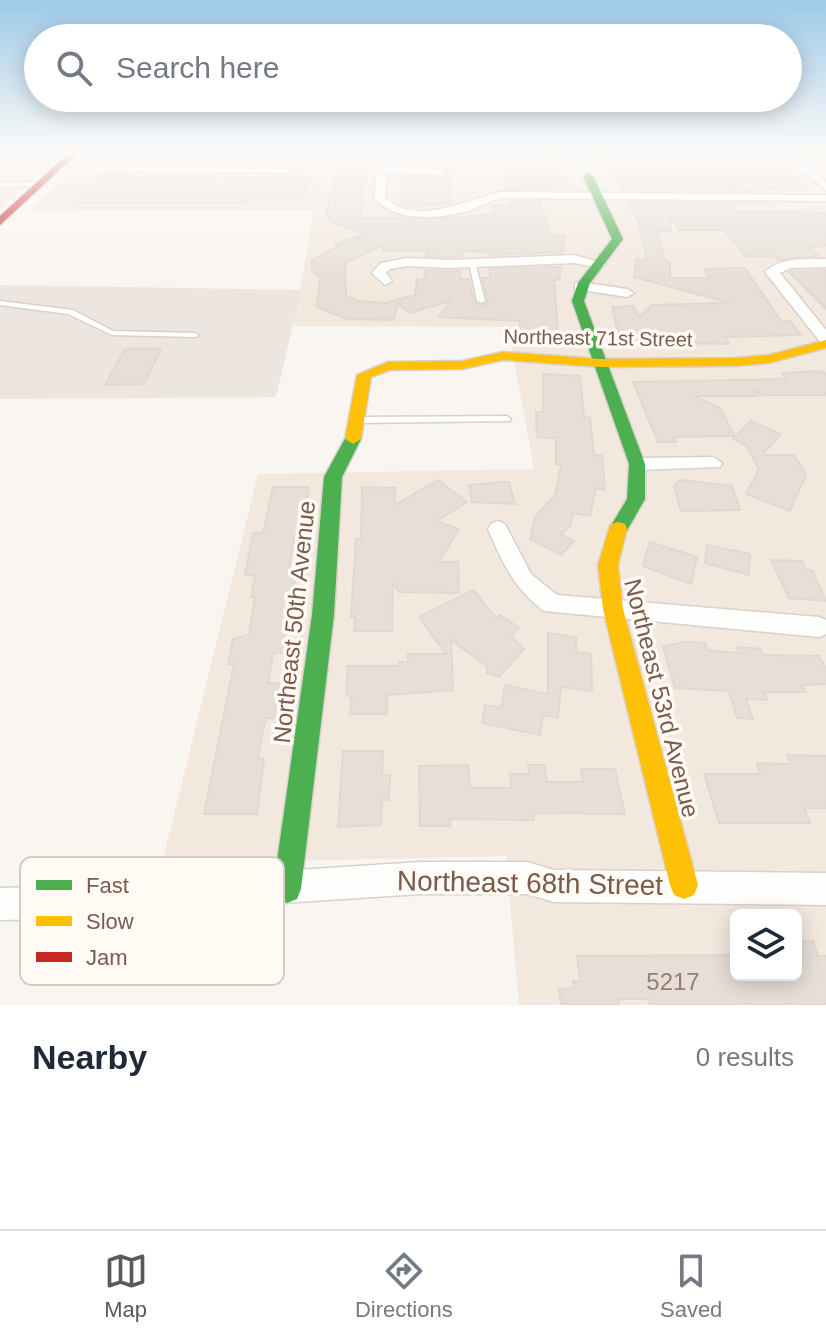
<!DOCTYPE html>
<style>
:root{--surface:#fff;--page:#f2f2f3;--text:#1f2937;--muted:#747a83;--line:#e0e1e3;--accent:#5c585b}
body{margin:0;font-family:Helvetica,sans-serif;background:var(--page);color:var(--text)}
.controls{position:absolute;right:24px;bottom:24px;display:grid;overflow:hidden;border-radius:12px;box-shadow:0 4px 20px #0003}
.controls button{width:72px;height:72px;display:grid;place-items:center;padding:0;border:0;border-bottom:2px solid var(--line);background:var(--surface);color:var(--text);font:40px sans-serif}
.list{margin:0;padding:0;list-style:none}
h2{display:flex;justify-content:space-between;align-items:center;height:104px;margin:0;padding:0 32px;font-size:34px}
h2 small{font-size:26px;font-weight:400;color:var(--muted)}
.icon{flex:none;width:44px;height:44px;fill:none;stroke:currentColor;stroke-width:2;stroke-linecap:round;stroke-linejoin:round}
.map{position:relative;flex:none;width:826px;height:1005px;overflow:hidden}
.search{position:absolute;background:var(--surface);box-shadow:0 4px 20px #0003;left:24px;right:24px;top:24px;height:88px;display:flex;align-items:center;gap:20px;box-sizing:border-box;padding:0 28px;border-radius:44px;color:var(--muted);font-size:30px}
.sheet{height:224px;background:var(--surface)}
nav{display:flex;justify-content:space-around;align-items:center;box-sizing:border-box;height:112px;border-top:2px solid var(--line);background:var(--surface);font-size:22px;color:var(--muted)}
nav a{display:grid;justify-items:center;gap:4px}
nav .on{color:var(--accent)}
.map>svg:first-child{display:block}
.residential{fill:#f2e8de;fill-rule:evenodd}
.industrial{fill:#ede5e0}
.building{fill:#e6ded7;stroke:#e2d8d2;stroke-width:2}
.lines{fill:none;stroke-linecap:round;stroke-linejoin:round}
.lane-casing{stroke:#d7d1cb;stroke-width:3}
.street-casing{stroke:#d7d1cb;stroke-width:3}
.fast-casing{stroke:#d9d2cb;stroke-width:3}
.slow-casing{stroke:#d9d2cb;stroke-width:3}
.jam-casing{stroke:#d9d2cb;stroke-width:3}
.lane{fill:#fefefd;fill-rule:evenodd}
.street{fill:#fefefd;fill-rule:evenodd}
.fast{fill:#4caf50;fill-rule:evenodd}
.slow{fill:#ffc107;fill-rule:evenodd}
.jam{fill:#c62828;fill-rule:evenodd}
.labels{text-anchor:middle;dominant-baseline:central;stroke-width:7;stroke-linejoin:round;paint-order:stroke}
.far-street-label{font-size:20px;fill:#7a5c4d;stroke:#fffaf3}
.street-label{font-size:24px;fill:#7a5c4d;stroke:#fffaf3}
.near-number-label{font-size:24px;fill:#977e72}
.near-street-label{font-size:28px;fill:#7a5c4d;stroke:#fffaf3}
.key{fill:#fffaf3;stroke:#d7cbc1;stroke-width:2}
.key-label{font-size:22px;fill:#7a5c4d}
</style>
<div class="map">
<svg width="826" height="1005" viewBox="0 0 826 1005">
<rect width="100%" height="100%" fill="#f9f5f0"/>
<!-- residential -->
<path class="residential" d="M330 151H826V1005H519L506 856 162 864 258 474 534 469 508 327 293 326 314 210ZM736 915H796V975H736Z"/>
<!-- industrial -->
<path class="industrial" d="M0 151H64L0 210Z
M88 151H330L314 210 31 211Z
M0 285 301 290 276 397 0 399Z"/>
<!-- building -->
<path class="building" d="M121 151H147L135 165 109 164Z
M404 151 542 153 546 164 577 188 507 189 500 164 453 171 449 181 452 203 412 207 402 204 401 177 441 178 449 171 441 166 402 165Z
M610 151 658 154 666 165 685 151H765L803 187 736 191 623 190 609 166 615 163Z
M352 152H367L368 155 360 218H454L493 214 492 205H511L510 201H540L551 235 565 236 563 252 490 255V252L463 251 462 256 450 257 426 256 427 250 383 251 381 246 345 263 346 296 360 301 385 303 415 295 417 279 424 280 425 270 461 271 460 279H469L474 302 482 306 488 300 482 278H490V269L561 267 559 280H554L559 345 522 344 519 321 439 317 450 301 410 313 398 304 393 320 346 319 317 307 320 276 312 272V260L339 246 335 244 365 234 331 222 326 214 338 163 350 160Z
M179 154H228L222 165H171Z
M101 174H128L124 179H162L165 174 216 175 214 178 308 175 303 195H250L247 203H74Z
M628 202 736 203V211L826 213V246L810 247 819 256 778 260 775 256H746L724 230H679L671 217V231H657L664 258 670 262V278H709L704 269 745 268 781 321H790L801 335 725 337 729 344 620 342 612 307 633 306 639 317 652 305 730 303 634 277 636 259 647 260 638 222Z
M826 270V309L789 272Z
M125 349H161L144 384 105 385Z
M818 371 826 373V395H761L754 389 758 396H694L720 408 735 436 674 437 676 442H658L633 382 786 379 782 373Z
M543 374 580 376 584 417H590L594 455 602 456 605 490 596 488 590 516 573 513 570 527 561 534 574 541 561 555 530 539 535 517 555 495 561 465 556 464V438L537 437 536 412H543Z
M751 421 781 434 762 455H794L806 475 790 511 746 494 759 469 746 445 733 439Z
M438 480 467 502 437 521 459 529 439 562H458L459 593 399 592 393 584 392 631H354L355 617H351L356 539H361L362 487 395 488V505Z
M680 480 732 486 740 510 681 511 674 486Z
M503 482H509L515 504 472 502 469 485Z
M273 487H309L300 536H295L293 544 288 575 295 578 293 596H289L283 653H273L268 683H279L274 718H267L263 729 258 758 264 759 257 814H204L234 664H228L233 639 249 635 255 597H251L255 575H245L253 533H263Z
M650 542 697 557 691 584 645 567 643 564Z
M707 545 750 554 749 575 705 563Z
M771 560 802 561 806 570H812L826 601 789 598Z
M473 590 496 618 500 615 519 628 511 637 524 649 499 677 487 673V666L451 640 453 690 387 695V714H350L352 699 346 693 348 666H399V662H408V654H446L419 617Z
M548 633 576 637V652L591 654 592 691 561 687 558 718 543 715 540 735 482 723 485 705 501 708 505 685 548 694Z
M685 642 705 643 707 650 739 653 737 647 761 649 763 655 819 656 826 669V684L802 685 806 692H764L767 700 746 699 753 719 737 718 729 691 675 688 663 647Z
M343 751H383L382 775H390L389 800H382L381 825 338 827Z
M787 755 826 756V808H804L810 823H719L704 774H760L757 763 790 764Z
M468 765 470 788H511L510 774H529L528 765H544L547 782H583L581 769H615L625 814 533 813 534 820 450 819V826H420L419 766Z
M796 941H813L818 956H826V1005H650L648 999H618L619 1005H561L559 989 574 988 573 981H580L577 956 736 955V975H796Z"/>
<g class="lines">
<defs>
<path id="lane" d="M56 167 289 169 292 171 289 173 54 170Z
M0 183 40 182 43 184 40 186 0 187Z
M472 260 475 262 485 301 481 303 477 301 469 262Z
M0 301 73 310 113 331 195 333 199 335 195 337 112 335 68 314 0 305Z
M507 416 511 419 510 421 359 423 355 420 359 417Z"/>
<path id="street" d="M379 151H389L387 167 441 169 446 172 441 175 387 173 385 197C416 228 467 199 501 192L826 195V201L501 198C490 201 481 206 471 210 442 219 395 223 374 198Z
M571 151H581L590 172H582Z
M777 151H788L826 182V190Z
M574 255 606 264 600 268 574 263 450 268 407 266 390 269 386 273 392 281 385 285 372 273 381 263 407 258 450 260Z
M819 259H826V267L791 268 780 273 826 330V345L821 343 765 272C780 258 800 259 819 259Z
M580 282 627 289 634 293 627 297 575 289V283Z
M713 457 722 463 720 467 637 470 628 464 637 458Z
M498 521 505 524 531 574 557 595 819 617 826 620V634L819 637 544 611C514 589 502 562 488 529L491 524Z
M421 862H527L554 870 826 873V905L554 902 527 894H421L172 910 149 917 0 920V888L149 885 172 878Z"/>
<path id="fast" d="M588 173 593 176 623 239 590 283 584 301 645 464V499L625 534H611L609 529 627 499 629 464 572 301 578 283 612 239 583 176Z
M353 434 361 439 342 477 334 615 301 889 297 899 287 903 277 899 273 889 312 615 324 477 347 435Z"/>
<path id="slow" d="M826 340V348L769 363 735 366 600 367 503 360 462 369 390 370 371 377 361 439 353 444 345 439 357 375 388 362 462 361 503 352 600 359 735 358 769 355Z
M618 522 625 524 627 529 618 565 623 609 698 885 694 895 684 899 674 895 670 885 603 609 598 565 609 529 611 524Z"/>
<path id="jam" d="M71 151H80L0 225V216Z"/>
</defs>
<!-- lane casing -->
<use href="#lane" class="lane-casing"/>
<!-- street casing -->
<use href="#street" class="street-casing"/>
<!-- fast casing -->
<use href="#fast" class="fast-casing"/>
<!-- slow casing -->
<use href="#slow" class="slow-casing"/>
<!-- jam casing -->
<use href="#jam" class="jam-casing"/>
<!-- lane -->
<use href="#lane" class="lane"/>
<!-- street -->
<use href="#street" class="street"/>
<!-- fast -->
<use href="#fast" class="fast"/>
<!-- slow -->
<use href="#slow" class="slow"/>
<!-- jam -->
<use href="#jam" class="jam"/>
</g>
<!-- sky -->
<linearGradient id="sky" x2="0" y2="1"><stop stop-color="#9ec9e9"/><stop offset="0.52" stop-color="#fcfaf8"/><stop offset="1" stop-color="#fcfaf8" stop-opacity="0"/></linearGradient>
<rect width="826" height="291" fill="url(#sky)"/>
<g class="labels">
<!-- far-street labels -->
<g class="far-street-label">
<text transform="translate(598 338) rotate(1)">Northeast 71st Street</text>
</g>
<!-- street labels -->
<g class="street-label">
<text transform="translate(294 622) rotate(-84)">Northeast 50th Avenue</text>
<text transform="translate(662 698) rotate(76)">Northeast 53rd Avenue</text>
</g>
<!-- near-number labels -->
<g class="near-number-label">
<text x="673" y="981">5217</text>
</g>
<!-- near-street labels -->
<g class="near-street-label">
<text transform="translate(530 883) rotate(1)">Northeast 68th Street</text>
</g>
</g>
<!-- legend -->
<rect x="20" y="857" width="264" height="128" rx="12" class="key"/>
<rect x="36" y="880" width="36" height="10" fill="#4caf50"/>
<rect x="36" y="916" width="36" height="10" fill="#ffc107"/>
<rect x="36" y="952" width="36" height="10" fill="#c62828"/>
<g class="key-label">
<text x="86" y="893">Fast</text>
<text x="86" y="929">Slow</text>
<text x="86" y="965">Jam</text>
</g>
</svg>
<div class="controls">
<button><svg class="icon" aria-label="layers" viewBox="0 0 24 24"><path d="M12 4l9 5-9 5-9-5zM3 14l9 5 9-5"/></svg></button>
</div>
<div class="search"><svg class="icon" aria-label="search" viewBox="0 0 24 24"><circle cx="10" cy="10" r="6"/><path d="M15 15l6 6"/></svg>Search here</div>
</div>
<section class="sheet">
<h2>Nearby<small>0 results</small></h2>
<ul class="list">
</ul>
</section>
<nav>
<a class="on"><svg class="icon" aria-label="map" viewBox="0 0 24 24"><path d="M3 6l6-2 6 2 6-2v14l-6 2-6-2-6 2zM9 4v14M15 6v14"/></svg>Map</a>
<a><svg class="icon" aria-label="directions" viewBox="0 0 24 24"><path d="M12 3l9 9-9 9-9-9zM9 14v-3h6M13 9l2 2-2 2"/></svg>Directions</a>
<a><svg class="icon" aria-label="saved" viewBox="0 0 24 24"><path d="M7 4h10v16l-5-4-5 4z"/></svg>Saved</a>
</nav>
